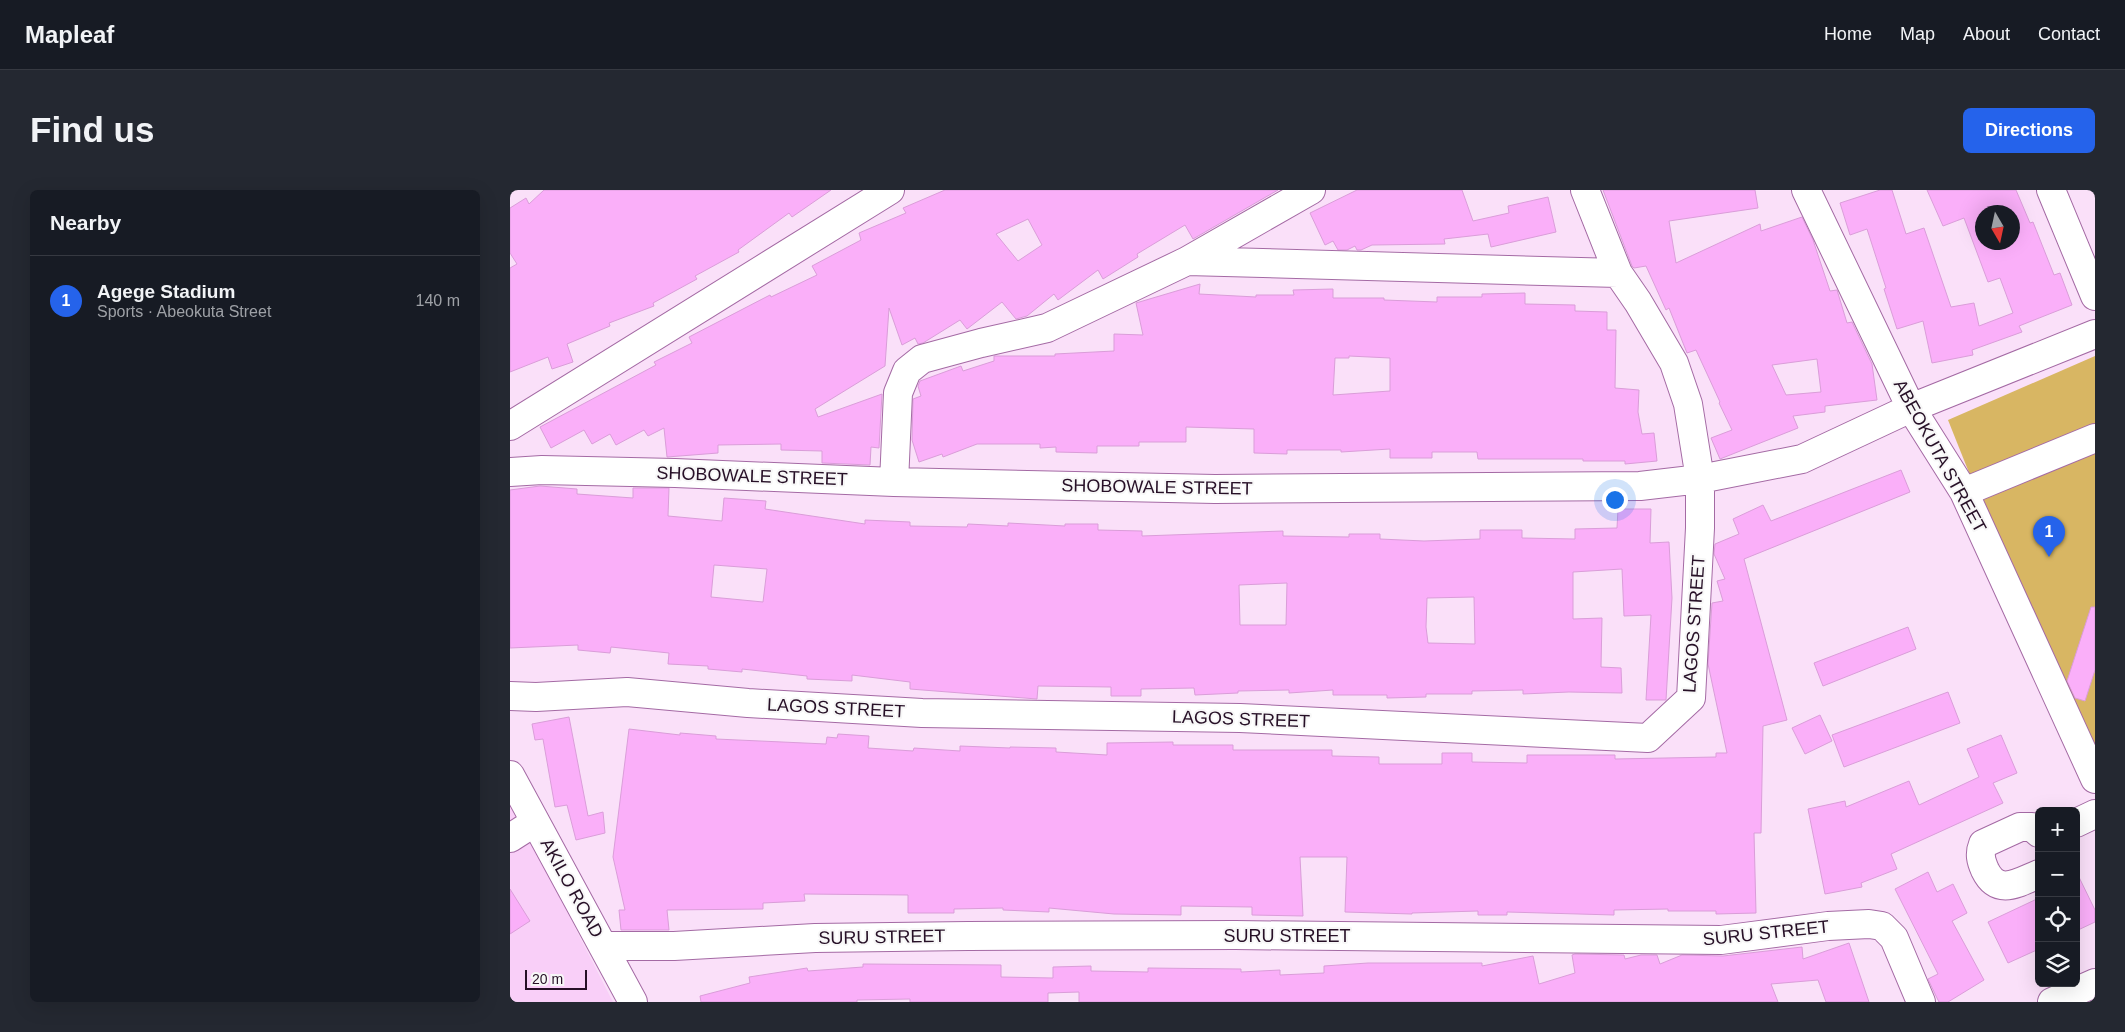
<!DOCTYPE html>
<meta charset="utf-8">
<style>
:root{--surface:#171b24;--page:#242831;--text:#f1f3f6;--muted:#9ea1a6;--line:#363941;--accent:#2563eb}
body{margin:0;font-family:Helvetica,sans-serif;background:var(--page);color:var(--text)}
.controls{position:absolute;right:15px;bottom:15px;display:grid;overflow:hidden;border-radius:8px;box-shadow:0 5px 20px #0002}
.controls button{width:45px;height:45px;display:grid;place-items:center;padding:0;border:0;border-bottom:1px solid var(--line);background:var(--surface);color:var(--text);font:25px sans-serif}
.compass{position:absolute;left:1465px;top:15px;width:45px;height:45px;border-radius:50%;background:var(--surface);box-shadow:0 5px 20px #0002;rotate:171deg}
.scale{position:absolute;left:15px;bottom:12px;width:62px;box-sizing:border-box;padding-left:5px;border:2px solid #271027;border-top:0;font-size:14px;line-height:18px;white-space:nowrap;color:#271027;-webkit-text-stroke:4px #f7f7f7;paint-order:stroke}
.you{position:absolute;left:1104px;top:309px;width:18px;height:18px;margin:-12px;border:4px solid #fff;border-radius:50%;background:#1a73e8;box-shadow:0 0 0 8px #1a73e833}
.badge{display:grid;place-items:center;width:32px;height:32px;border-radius:50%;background:var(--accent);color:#fff;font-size:16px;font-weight:700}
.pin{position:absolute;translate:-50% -41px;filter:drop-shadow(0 1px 2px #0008)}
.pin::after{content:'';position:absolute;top:26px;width:18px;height:15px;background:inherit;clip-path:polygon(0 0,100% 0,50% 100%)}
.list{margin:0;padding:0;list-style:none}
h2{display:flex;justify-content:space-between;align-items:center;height:65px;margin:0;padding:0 20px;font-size:21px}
h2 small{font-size:16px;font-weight:400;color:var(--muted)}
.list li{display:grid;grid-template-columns:32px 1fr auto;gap:15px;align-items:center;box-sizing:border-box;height:90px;padding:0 20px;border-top:1px solid var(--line)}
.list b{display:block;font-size:19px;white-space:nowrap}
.list p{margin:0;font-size:16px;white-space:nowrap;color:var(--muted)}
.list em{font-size:16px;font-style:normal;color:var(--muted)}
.icon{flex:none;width:28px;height:28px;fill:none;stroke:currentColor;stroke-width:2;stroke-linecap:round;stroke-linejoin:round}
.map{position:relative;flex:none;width:1585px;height:812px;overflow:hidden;border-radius:8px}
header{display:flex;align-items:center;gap:30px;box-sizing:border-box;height:70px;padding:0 25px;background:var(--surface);border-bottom:1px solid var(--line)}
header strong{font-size:24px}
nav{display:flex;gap:28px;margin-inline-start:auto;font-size:18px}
.intro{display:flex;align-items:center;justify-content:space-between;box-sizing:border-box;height:120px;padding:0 30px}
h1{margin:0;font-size:35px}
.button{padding:12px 22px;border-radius:8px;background:var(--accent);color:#fff;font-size:18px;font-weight:700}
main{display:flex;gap:30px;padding:0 30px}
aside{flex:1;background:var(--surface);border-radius:8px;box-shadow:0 5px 20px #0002}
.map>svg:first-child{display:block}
.built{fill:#f9cff8}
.green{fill:#d8b663}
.building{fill:#faaff9;stroke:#da9dd9;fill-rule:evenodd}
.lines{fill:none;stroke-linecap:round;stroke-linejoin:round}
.minor-casing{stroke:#a46aa4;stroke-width:30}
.major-casing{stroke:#a46aa4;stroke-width:30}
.minor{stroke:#fff;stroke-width:28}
.major{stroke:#fff;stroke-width:28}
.labels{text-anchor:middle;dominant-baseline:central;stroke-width:4;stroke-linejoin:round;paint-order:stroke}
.street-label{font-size:18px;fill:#271027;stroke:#f7f7f7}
</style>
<header>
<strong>Mapleaf</strong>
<nav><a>Home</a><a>Map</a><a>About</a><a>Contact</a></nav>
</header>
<div class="intro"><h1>Find us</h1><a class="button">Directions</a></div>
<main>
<aside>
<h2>Nearby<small></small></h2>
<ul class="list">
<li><span class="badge">1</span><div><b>Agege Stadium</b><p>Sports · Abeokuta Street</p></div><em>140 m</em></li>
</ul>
</aside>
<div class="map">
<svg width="1585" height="812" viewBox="0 0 1585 812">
<rect width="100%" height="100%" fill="#fae0f9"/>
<!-- built -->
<path class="built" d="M0 610 103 812H0Z"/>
<!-- green -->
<path class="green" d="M1585 166V582L1547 503 1438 230Z"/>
<!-- building -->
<path class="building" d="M34 0H321L282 27 279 23 228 60 229 62 185 86 187 89 143 113 144 116 99 133 100 136 57 154 63 172 42 179 38 167 0 182V78L7 74 0 63V18L16 8 19 14Z
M435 0H768L683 49 675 35 627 64 628 67 593 89 588 80 548 110 544 104 517 126 506 129 492 112 457 139 450 130 413 153 408 154 405 148 392 155 379 118 375 176 305 219 308 227 372 204 369 258 361 257 360 275 312 273V261L271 260V254L208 255V263L157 267 154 238 138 246 134 240 106 255 100 244 82 254 74 240 41 258 30 237 146 175 144 172 182 153 179 147 260 105 261 107 307 85 302 76 351 50 349 43 396 23 393 18ZM518 29 532 55 508 71 486 44Z
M847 0H952L963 31 999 23 998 16 1038 7 1046 42 981 57 978 44 934 49 935 54 862 55 851 60H847L845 56 837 60H828L823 51 815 55 800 23Z
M1093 0H1245L1248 18 1159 31 1166 73 1250 34 1251 41 1292 27 1303 50 1320 101 1327 100 1337 133 1342 132 1362 174 1367 210 1315 216V222L1283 226 1288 238 1210 269 1201 248 1222 240 1209 213 1210 212 1186 160 1177 163 1159 118 1156 120 1136 76 1124 78 1122 76ZM1307 169 1311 202 1276 205 1262 175Z
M1370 0H1382L1396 44 1414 38 1441 117 1464 113 1469 136 1503 123 1490 88 1478 92 1454 28 1433 36 1417 0H1506L1520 33 1523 32 1544 85 1550 83 1562 115 1509 136 1512 142 1462 160 1463 165 1422 173 1413 131 1387 139 1374 99 1376 98 1357 39 1340 45 1330 13ZM1472 22H1502V52H1472Z
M690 94 689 104 746 107V105H784L783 100 823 99V108H874V110L927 112V107H972V104L1015 103V114L1065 115V121L1097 122V140H1106L1105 198 1129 200 1128 222 1132 244 1144 243 1147 271 1115 274V271H1073V269H968L967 262H922V268H880V259L831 262V260H777V264L744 263V239L676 237V252H629V256H587V263L546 262V257L530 258V254H467L433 267 432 264 409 272 402 250 403 209 411 206 408 196 410 191 451 176 453 181 484 171V166H545V164L604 161V144L633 145 626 113ZM839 166 880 168V201L823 205 825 168H839Z
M1391 280 1400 302 1234 369 1277 530 1253 536 1251 643H1244L1246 723 1206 724V721H1158V719L1104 720V725L997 722V725H968V721L902 723V724L835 722 837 667H790L793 726 742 725V717L671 716V725L604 724 539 718V722L493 720V718L444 719V723H398V705L294 704 295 711 253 713V719L157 720 159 740H111L109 720H115L103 667 119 539 170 545V543L206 546V549L316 554 317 547 327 548 328 544 359 546 358 558 403 561 404 558 450 561V556L500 558V557L546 558V562L597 565V553L663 552V555H723V560H822V566L869 567V574H932V563H962V572L1017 573V565H1105V569L1206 567V563H1217L1198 474 1202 413 1213 411 1207 391 1215 389 1204 364 1205 354 1229 344 1223 329 1253 315 1261 331Z
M30 296 67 299V304L123 308V298H159L158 326 212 331 214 308 256 311 255 319 355 334V330L400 332V336L457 337 458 334 498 336V333L555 336V334H588V340L632 341V346L773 341V346L839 347V344H870V349L914 351 970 349V340H1012V348L1065 349V339L1107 338 1108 319H1141L1140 353 1159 352 1162 408 1156 510H1136L1141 425 1114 426 1112 379 1063 382V429L1092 428 1091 477 1111 478 1112 503 1059 502 1013 504V500L962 501V504H916V507L877 508V505H823V500L779 503V500L728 501V503L685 505 684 498 631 499V506H601V497L528 496 527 509 400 499V492L342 485V491L297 489V486L232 479V482L198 479V476L158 474 159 463 101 457 100 463 68 460V455L0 458V300ZM204 375 257 379 253 412 201 407ZM777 393 776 435H730L729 395ZM964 407 965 454 918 453 916 437 917 408Z
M1581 417H1585V480L1575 511 1565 508 1557 491Z
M1398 437 1406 459 1313 496 1304 473Z
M1438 502 1450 533 1334 577 1322 545Z
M1310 525 1322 551 1295 564 1282 538Z
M59 527 78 626 93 622 95 643 66 650 57 615 45 617 33 549 25 550 22 534Z
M1491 545 1507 583 1483 593 1493 613 1381 664 1387 679 1351 693 1352 697 1315 704 1298 619 1335 611 1336 617 1399 591 1409 615 1469 587 1457 559Z
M1566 681 1585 720V732L1566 741Z
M1418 682 1427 702 1443 694 1457 723 1442 731 1474 790 1438 812H1429L1426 806 1418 789 1428 784 1385 699Z
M0 699 20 731 0 744Z
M1529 708V759L1498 773 1478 732Z
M1339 753 1359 812H1316L1308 790 1261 794 1268 812H569V802L538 803V812H400V809L347 810V812H191L190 806 240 793 239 787 297 778 298 781 353 777V774L491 775V787L543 788V777L581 776V781L638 782V778L731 779V782L770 780V785L814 783V776L858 773H972V776L1023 766 1029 794 1065 783 1062 765 1065 764 1114 765 1115 769 1131 765H1147L1150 774 1172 765 1213 766 1292 757 1293 769Z"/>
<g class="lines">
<defs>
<path id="minor" d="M1296 0 1401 218 1454 302 1585 589
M1541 0 1585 106
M677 71 1108 83
M0 236 380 0
M0 282 32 280 165 283 384 292 705 299 1130 296 1190 289 1292 269 1401 218 1585 144
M384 292 388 203 397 181 412 169 471 153 537 138 677 71 801 0
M1454 302 1585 248
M0 506 26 507 117 502 238 513 412 523 730 528 1138 548 1181 508 1190 338V289L1178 214 1164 173 1128 112 1108 83 1075 0
M0 585 123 812
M1566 633 1585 624
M1529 643 1522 637H1510L1473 654C1469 664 1471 671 1475 680 1488 707 1509 692 1529 684
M0 648 25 632
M94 756H164L305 748 458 746 725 745 1211 750 1318 736 1359 734 1372 736 1384 748 1411 812"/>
<path id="major" d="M1542 812 1585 793"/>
</defs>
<!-- minor casing -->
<use href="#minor" class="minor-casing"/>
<!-- major casing -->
<use href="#major" class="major-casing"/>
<!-- minor -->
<use href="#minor" class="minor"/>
<!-- major -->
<use href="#major" class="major"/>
</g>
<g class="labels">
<!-- street labels -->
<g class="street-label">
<text transform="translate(1430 266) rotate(61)">ABEOKUTA STREET</text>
<text transform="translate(242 286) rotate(2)">SHOBOWALE STREET</text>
<text transform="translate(647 297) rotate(1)">SHOBOWALE STREET</text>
<text transform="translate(1184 434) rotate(-86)">LAGOS STREET</text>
<text transform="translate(326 518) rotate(3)">LAGOS STREET</text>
<text transform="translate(731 529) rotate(2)">LAGOS STREET</text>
<text transform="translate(62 698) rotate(61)">AKILO ROAD</text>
<text transform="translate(1256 743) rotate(-6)">SURU STREET</text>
<text x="777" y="746">SURU STREET</text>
<text transform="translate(372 747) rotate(-1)">SURU STREET</text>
</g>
</g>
</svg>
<div class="controls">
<button>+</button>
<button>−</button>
<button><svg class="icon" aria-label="locate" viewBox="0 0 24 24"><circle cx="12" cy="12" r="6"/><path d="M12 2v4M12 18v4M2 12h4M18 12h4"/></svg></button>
<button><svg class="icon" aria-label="layers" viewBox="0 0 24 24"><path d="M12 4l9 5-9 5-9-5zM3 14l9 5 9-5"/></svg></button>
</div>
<svg class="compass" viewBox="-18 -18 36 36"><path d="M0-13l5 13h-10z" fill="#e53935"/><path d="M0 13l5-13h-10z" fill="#9ea1a6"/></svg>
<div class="scale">20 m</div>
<div class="you"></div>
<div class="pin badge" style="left:1539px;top:367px">1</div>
</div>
</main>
